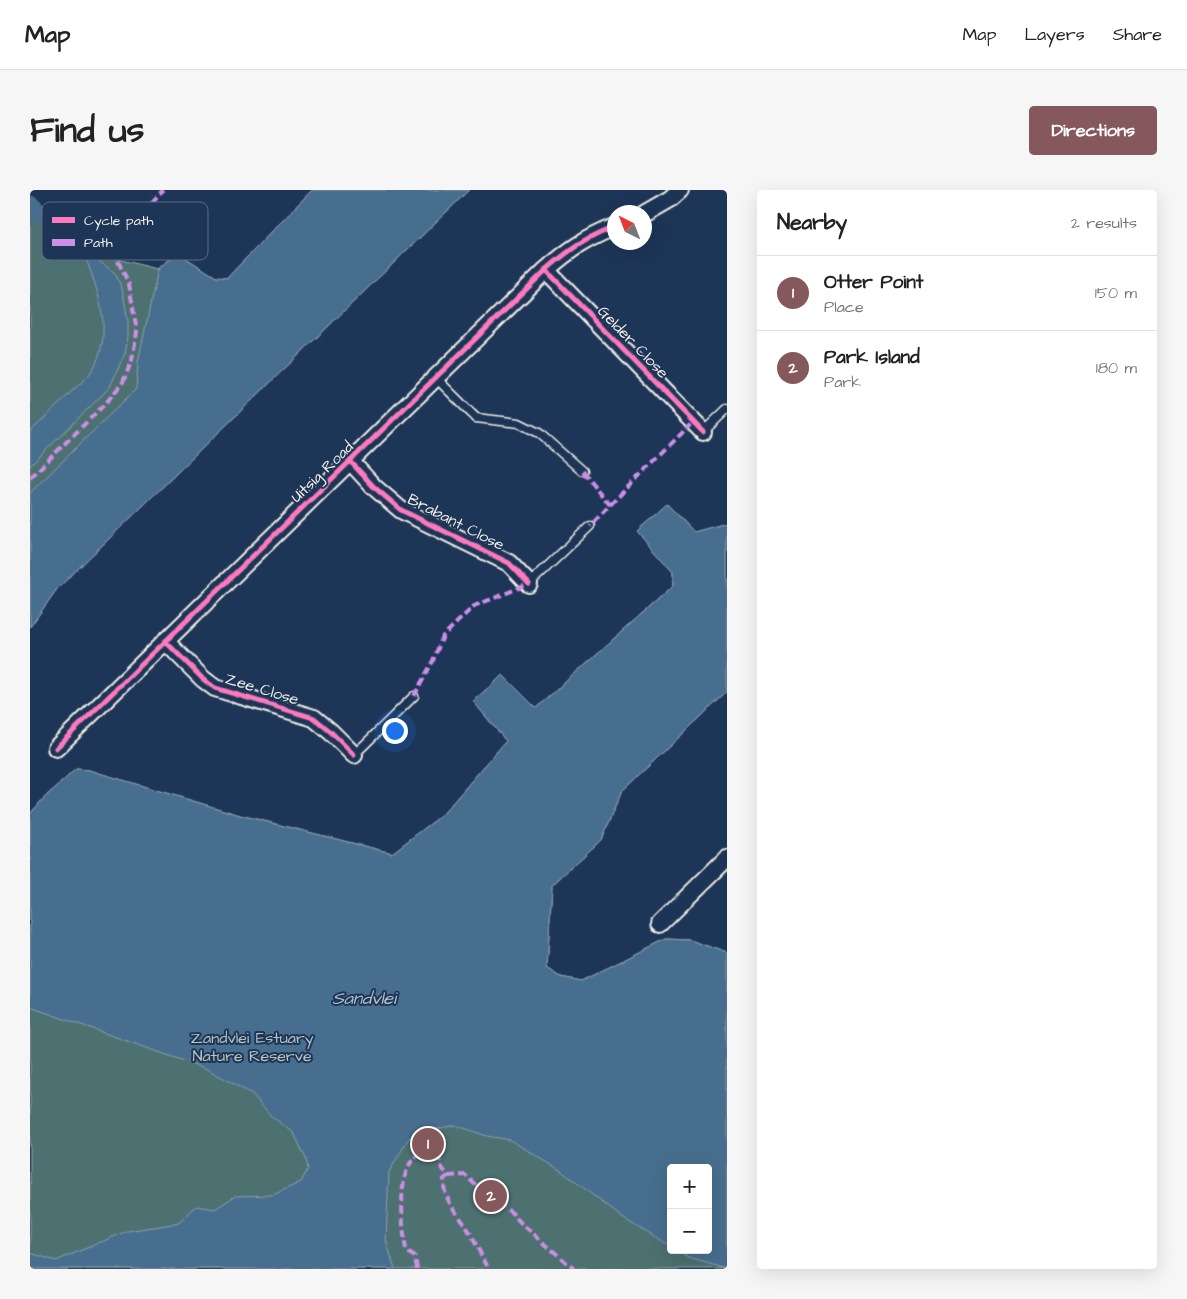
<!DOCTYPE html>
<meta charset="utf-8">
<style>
:root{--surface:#fff;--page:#f6f6f6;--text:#222;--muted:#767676;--line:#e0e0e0;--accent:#85585c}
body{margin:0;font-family:"Architects Daughter",sans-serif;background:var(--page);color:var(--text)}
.controls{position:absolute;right:15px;bottom:15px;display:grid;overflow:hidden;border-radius:5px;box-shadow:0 5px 20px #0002}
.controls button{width:45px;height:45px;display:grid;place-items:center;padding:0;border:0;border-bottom:1px solid var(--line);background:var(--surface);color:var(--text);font:25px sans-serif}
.compass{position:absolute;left:577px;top:15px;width:45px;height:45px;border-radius:50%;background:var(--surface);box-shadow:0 5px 20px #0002;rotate:318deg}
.you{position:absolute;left:364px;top:540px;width:18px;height:18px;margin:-12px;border:4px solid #fff;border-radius:50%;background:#1a73e8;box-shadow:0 0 0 8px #1a73e833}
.badge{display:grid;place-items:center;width:32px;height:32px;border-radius:50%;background:var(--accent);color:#fff;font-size:16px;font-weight:700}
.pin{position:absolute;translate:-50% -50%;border:2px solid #fff;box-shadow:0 1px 5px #0006}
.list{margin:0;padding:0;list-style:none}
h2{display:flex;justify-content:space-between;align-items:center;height:65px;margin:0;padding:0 20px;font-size:21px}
h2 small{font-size:16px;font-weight:400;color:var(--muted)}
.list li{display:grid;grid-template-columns:32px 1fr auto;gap:15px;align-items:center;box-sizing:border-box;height:75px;padding:0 20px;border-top:1px solid var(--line)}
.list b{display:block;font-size:19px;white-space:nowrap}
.list p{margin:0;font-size:16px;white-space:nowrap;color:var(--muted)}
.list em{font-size:16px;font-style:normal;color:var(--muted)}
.map{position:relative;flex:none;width:697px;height:1079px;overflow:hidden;border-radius:5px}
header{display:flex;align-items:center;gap:30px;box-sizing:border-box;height:70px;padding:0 25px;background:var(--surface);border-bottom:1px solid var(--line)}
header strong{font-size:24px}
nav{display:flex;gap:28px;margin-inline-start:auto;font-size:18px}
.intro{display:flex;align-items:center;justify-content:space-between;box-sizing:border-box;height:120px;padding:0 30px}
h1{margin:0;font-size:35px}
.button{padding:12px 22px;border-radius:5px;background:var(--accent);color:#fff;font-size:18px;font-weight:700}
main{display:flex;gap:30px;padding:0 30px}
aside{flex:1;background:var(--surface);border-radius:5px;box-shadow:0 5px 20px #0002}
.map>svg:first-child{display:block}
.green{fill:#4e6f6f;stroke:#a1b0ac;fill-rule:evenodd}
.water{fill:#466e8e;stroke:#8ca2b2}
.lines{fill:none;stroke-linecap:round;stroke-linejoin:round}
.canal{stroke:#466e8e;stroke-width:19}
.lane-casing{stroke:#f4f1e8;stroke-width:11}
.street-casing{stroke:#f4f1e8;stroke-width:20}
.lane{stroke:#1d3557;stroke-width:8}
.street{stroke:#1d3557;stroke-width:16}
.quiet{stroke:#ce8fe9;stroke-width:4;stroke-dasharray:8 4;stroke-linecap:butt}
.cycleway-casing{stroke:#1d3557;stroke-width:8}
.cycleway{stroke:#fd7abc;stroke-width:5}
.labels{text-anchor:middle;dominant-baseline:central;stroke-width:4;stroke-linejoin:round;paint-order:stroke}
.street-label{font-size:16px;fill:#f4f1e8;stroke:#1d3557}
.park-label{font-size:16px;fill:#bac4be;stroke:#1d3557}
.water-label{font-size:18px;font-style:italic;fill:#b7c3c8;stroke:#1d3557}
.key{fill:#1d3557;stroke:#5e6d82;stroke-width:1}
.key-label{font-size:14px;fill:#f4f1e8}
</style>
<header>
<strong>Map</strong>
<nav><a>Map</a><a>Layers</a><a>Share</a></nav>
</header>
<div class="intro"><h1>Find us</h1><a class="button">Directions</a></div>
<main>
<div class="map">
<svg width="697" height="1079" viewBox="0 0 697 1079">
<rect width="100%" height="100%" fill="#1d3557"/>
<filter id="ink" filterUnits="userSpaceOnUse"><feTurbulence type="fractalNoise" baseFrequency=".02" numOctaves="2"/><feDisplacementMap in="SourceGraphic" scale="10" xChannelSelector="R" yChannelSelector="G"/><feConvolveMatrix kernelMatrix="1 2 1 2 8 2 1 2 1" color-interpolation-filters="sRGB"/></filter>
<g filter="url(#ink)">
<!-- green -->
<path class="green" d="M282 0H439L27 399 0 437V16L52 60 127 79 148 63 186 87 197 88Z
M637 314 664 342 697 333V502L592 601 571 650 522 695 517 778 531 787 551 791 636 749 660 750 697 763V1079H0V624L14 608 46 579 59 580 210 625 362 663 412 625 476 551 443 511 473 485 506 518 643 396V382L607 341ZM641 978H678V1060H641Z"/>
<!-- water -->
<path class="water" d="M282 0H439L27 399 0 437V303L106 199 108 172 128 79 148 63 186 87 197 88Z
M52 59 85 83 92 98 98 131V147L95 163 80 197 0 276V242C15 228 30 213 44 199 50 194 57 188 61 182 86 144 67 97 52 59Z
M637 314 664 342 697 333V502L592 601 571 650 522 695 517 778 531 787 551 791 636 749 660 750 697 763V1079L659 1068 646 1060H678V978H641V1057L594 1029 530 980 480 950 457 946 425 935 402 940 379 948 359 982 356 1050 365 1079H0V1063L26 1071 97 1041 149 1033 166 1016 185 1019 205 1006 243 1005 271 992 278 979 276 969 264 943 241 926 222 904 177 879 0 817V624L14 608 46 579 59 580 210 625 362 663 412 625 476 551 443 511 473 485 506 518 643 396V382L607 341Z"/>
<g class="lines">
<!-- canal -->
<path class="canal" d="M0 15 52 59"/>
<defs>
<path id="lane" d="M406 188 446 228 489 233 509 243 552 281
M673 242 697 219
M499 394 560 336
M324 565 384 506"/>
<path id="street" d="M614 24 640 9 650 0
M516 80 673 242
M320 271 344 297 371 320 479 373 499 394
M135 451 173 489 185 498 284 528 301 542 324 565
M26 558 516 80C540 59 555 49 584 37
M630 734 697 668"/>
</defs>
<!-- lane casing -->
<use href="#lane" class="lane-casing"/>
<!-- street casing -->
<use href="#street" class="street-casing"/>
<!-- lane -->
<use href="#lane" class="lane"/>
<!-- street -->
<use href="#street" class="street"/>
<!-- quiet -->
<path class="quiet" d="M552 281 580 315 560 336
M0 288 76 213 93 192 102 170 107 142 99 94 81 57 133 0
M580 315 663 232
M384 506 402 473 413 446 444 416 499 394
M418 986 435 985 454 1003 482 1023 490 1032 544 1079
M387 1079 385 1067 376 1061C373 1038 365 981 387 966 392 964 398 963 403 962L409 966 410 975 418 986 414 989C412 1010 429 1024 439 1041 446 1054 452 1067 459 1079"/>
<defs>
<path id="cycleway" d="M516 80 673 242
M320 271 344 297 371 320 479 373 499 394
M135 451 173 489 185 498 284 528 301 542 324 565
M26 558 516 80C540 59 555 49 584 37"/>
</defs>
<!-- cycleway casing -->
<use href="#cycleway" class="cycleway-casing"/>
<!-- cycleway -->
<use href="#cycleway" class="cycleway"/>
</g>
</g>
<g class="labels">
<!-- street labels -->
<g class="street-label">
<text transform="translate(603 152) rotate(46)">Gelder Close</text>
<text transform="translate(292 282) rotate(-44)">Uitsig Road</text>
<text transform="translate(426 332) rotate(27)">Brabant Close</text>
<text transform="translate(232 499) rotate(17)">Zee Close</text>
</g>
<!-- park labels -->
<g class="park-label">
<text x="222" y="848">Zandvlei Estuary<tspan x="222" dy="18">Nature Reserve</tspan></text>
</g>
<!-- water labels -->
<g class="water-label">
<text x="334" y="808">Sandvlei</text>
</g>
</g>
<!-- legend -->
<rect x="12" y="12" width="166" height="58" rx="8" class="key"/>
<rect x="22" y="27" width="23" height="6" fill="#fd7abc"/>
<rect x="22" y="49" width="23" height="7" fill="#ce8fe9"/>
<g class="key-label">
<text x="54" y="35">Cycle path</text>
<text x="54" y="57">Path</text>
</g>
</svg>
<div class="controls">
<button>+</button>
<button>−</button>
</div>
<svg class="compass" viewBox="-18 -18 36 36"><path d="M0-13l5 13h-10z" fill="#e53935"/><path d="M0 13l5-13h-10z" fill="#767676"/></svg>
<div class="you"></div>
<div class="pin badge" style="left:398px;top:954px">1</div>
<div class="pin badge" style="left:461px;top:1006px">2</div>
</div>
<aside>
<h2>Nearby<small>2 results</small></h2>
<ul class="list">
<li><span class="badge">1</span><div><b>Otter Point</b><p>Place</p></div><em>150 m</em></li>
<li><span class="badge">2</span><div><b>Park Island</b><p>Park</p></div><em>180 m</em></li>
</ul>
</aside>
</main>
